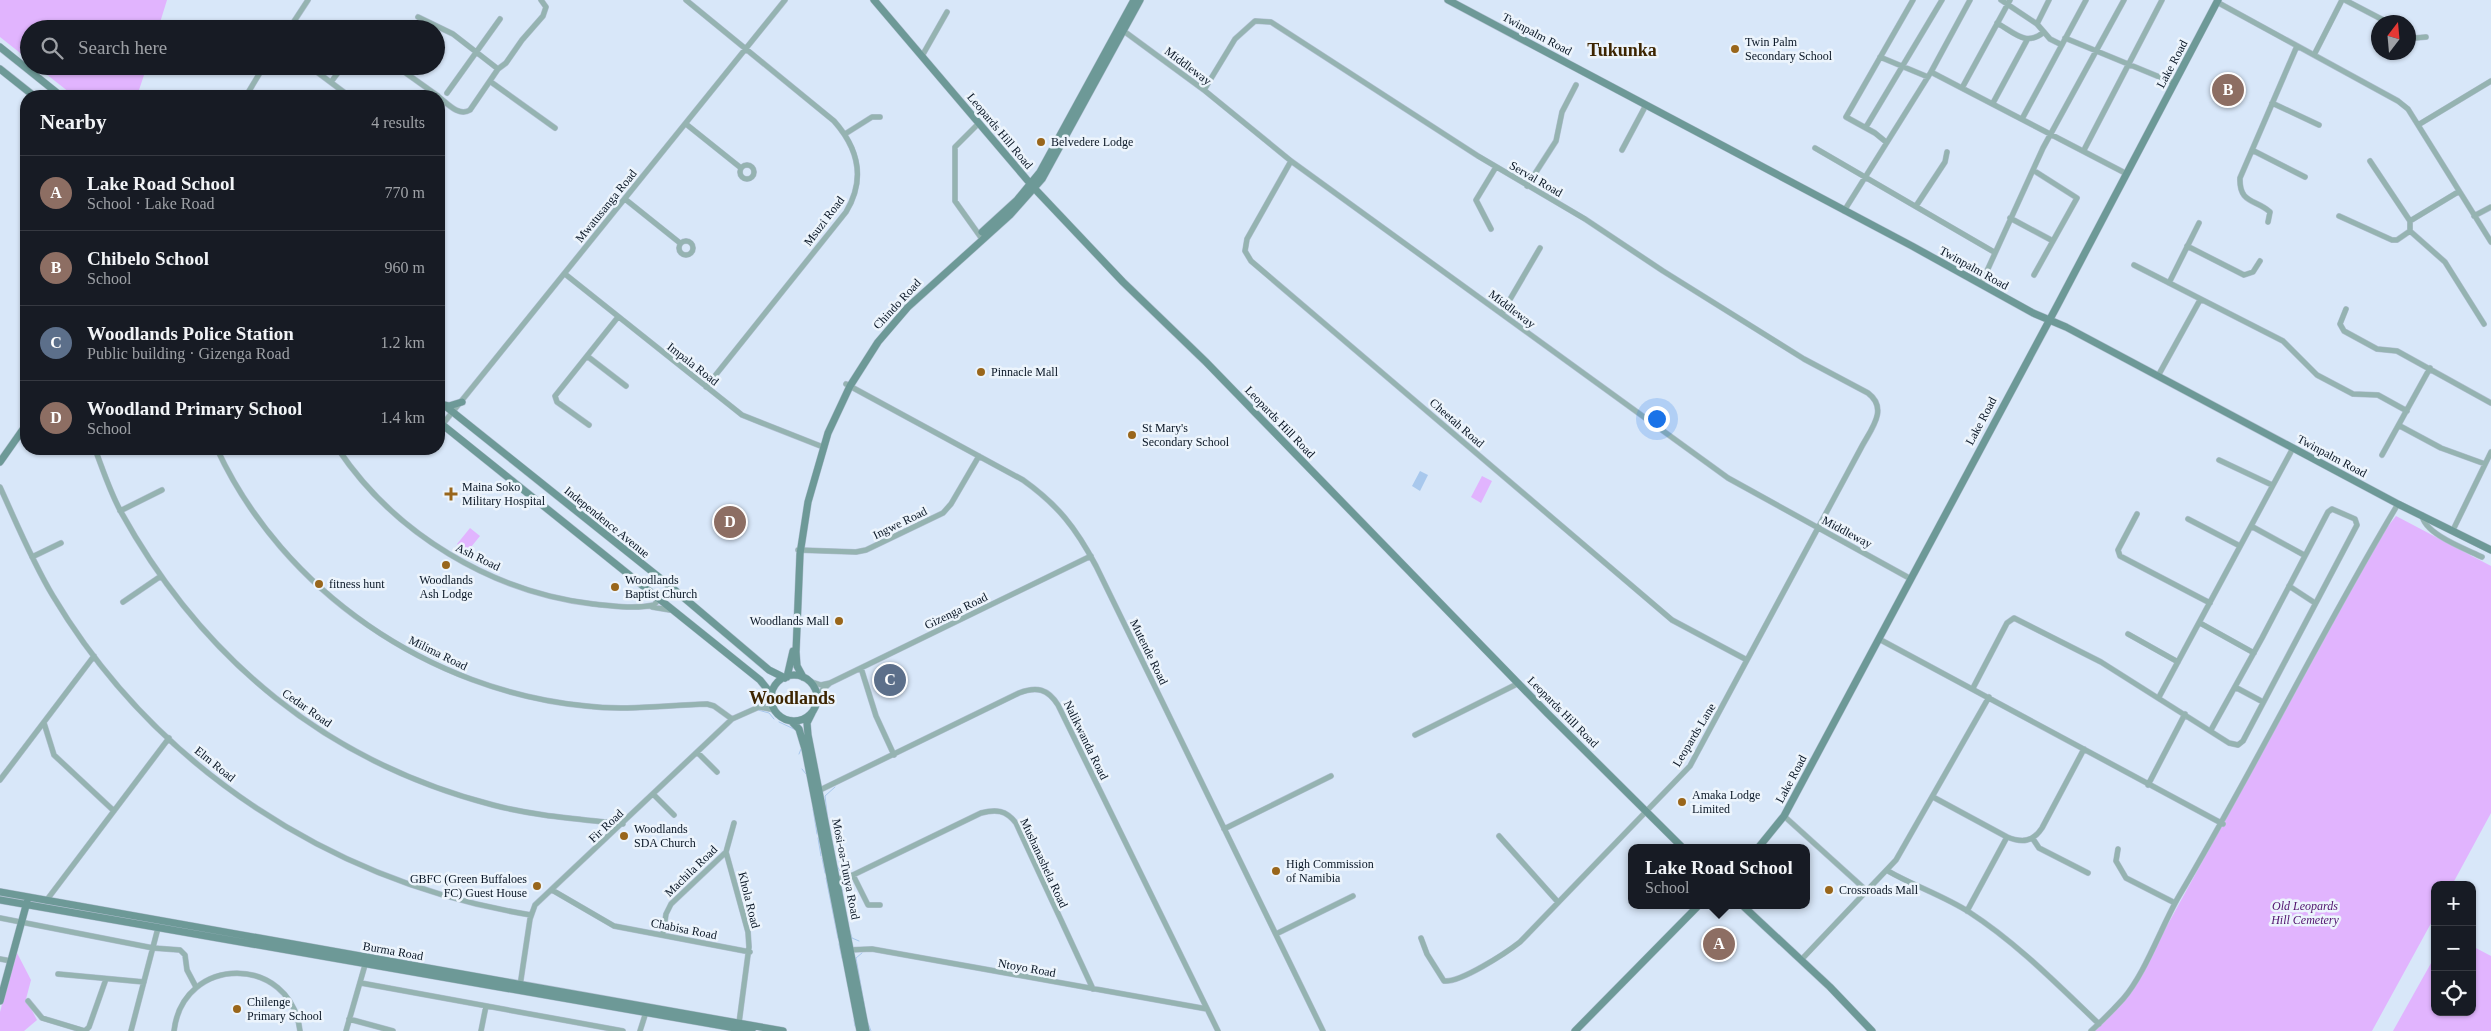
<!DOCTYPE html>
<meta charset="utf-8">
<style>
:root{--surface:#171b24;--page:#242831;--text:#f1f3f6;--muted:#9ea1a6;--line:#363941;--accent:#99661b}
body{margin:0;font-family:Georgia,serif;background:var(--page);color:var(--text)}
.controls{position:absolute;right:15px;bottom:15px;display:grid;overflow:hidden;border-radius:10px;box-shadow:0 1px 4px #0004}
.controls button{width:45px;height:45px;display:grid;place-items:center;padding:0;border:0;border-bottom:1px solid var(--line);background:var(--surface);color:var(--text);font:25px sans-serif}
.compass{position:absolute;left:2371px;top:15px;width:45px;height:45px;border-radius:50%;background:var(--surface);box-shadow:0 1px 4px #0004;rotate:16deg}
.you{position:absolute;left:1656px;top:418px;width:18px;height:18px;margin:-12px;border:4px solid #fff;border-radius:50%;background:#1a73e8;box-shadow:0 0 0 8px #1a73e833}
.badge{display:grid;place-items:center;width:32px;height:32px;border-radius:50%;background:var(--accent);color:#fff;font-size:16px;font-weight:700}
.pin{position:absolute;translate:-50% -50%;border:2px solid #fff;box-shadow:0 1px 5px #0006}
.popup{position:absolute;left:1628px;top:844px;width:182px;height:65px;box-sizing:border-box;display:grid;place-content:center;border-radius:10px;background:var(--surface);filter:drop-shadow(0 1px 4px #0005);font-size:16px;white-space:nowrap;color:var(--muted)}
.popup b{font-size:19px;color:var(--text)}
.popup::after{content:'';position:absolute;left:50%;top:100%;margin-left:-10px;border:10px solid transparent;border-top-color:var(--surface)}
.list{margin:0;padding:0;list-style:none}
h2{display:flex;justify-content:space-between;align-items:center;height:65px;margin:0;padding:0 20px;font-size:21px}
h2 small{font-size:16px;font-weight:400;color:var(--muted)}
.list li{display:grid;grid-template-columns:32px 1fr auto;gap:15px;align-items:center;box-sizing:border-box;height:75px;padding:0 20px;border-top:1px solid var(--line)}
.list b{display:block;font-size:19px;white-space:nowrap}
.list p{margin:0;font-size:16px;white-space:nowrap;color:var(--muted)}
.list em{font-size:16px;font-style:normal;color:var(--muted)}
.icon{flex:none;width:28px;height:28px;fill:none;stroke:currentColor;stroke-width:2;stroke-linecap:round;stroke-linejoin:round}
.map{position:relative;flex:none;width:2491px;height:1031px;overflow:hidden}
.search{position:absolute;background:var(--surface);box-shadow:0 1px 4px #0004;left:20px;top:20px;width:425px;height:55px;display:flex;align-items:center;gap:12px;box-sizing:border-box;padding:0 18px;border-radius:28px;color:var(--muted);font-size:19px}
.panel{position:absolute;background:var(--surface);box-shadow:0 1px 4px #0004;left:20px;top:90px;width:425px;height:365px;border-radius:20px}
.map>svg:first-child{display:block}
.green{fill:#e1b4fe}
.water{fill:#a8c8ed}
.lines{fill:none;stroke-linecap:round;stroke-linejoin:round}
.stream{stroke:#a8c8ed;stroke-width:1}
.street-casing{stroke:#b3c1d3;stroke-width:6}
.secondary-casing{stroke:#b3c1d3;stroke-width:8}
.street{stroke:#95b3b1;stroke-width:5}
.secondary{stroke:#6d9997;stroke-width:7}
.poi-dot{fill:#99661b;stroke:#ecf4fc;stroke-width:2}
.labels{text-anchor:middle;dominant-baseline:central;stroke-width:5;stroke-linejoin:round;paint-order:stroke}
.street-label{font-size:12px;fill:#091625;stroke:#ecf4fc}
.poi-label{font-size:12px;fill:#091625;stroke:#ecf4fc;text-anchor:start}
.park-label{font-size:12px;font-style:italic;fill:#50126d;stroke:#ecf4fc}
.district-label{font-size:18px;font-weight:bold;fill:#3d2501;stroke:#ecf4fc}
</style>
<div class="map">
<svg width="2491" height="1031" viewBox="0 0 2491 1031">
<rect width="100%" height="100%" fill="#d8e7f9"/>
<!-- green -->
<path class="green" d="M0 0H167L158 29H29V60L0 37Z
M36 66H147L137 96H74Z
M1482 476 1492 481 1481 503 1471 497Z
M2396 516 2491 566V813L2452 885H2435V916L2372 1031H2091L2134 986 2382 534Z
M470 528 480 536 467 552 457 544Z
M2472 946 2491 956V1031H2393L2435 956V1012H2472Z
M16 951 31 980 26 999 37 1020 24 1031H0V1012Z"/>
<!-- water -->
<path class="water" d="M1420 471 1428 475 1420 491 1412 486Z"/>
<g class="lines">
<!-- stream -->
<path class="stream" d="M758 710 769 713 774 719
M779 722 794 729
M799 754 801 749
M802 769 806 774
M813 809 817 834
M828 821 825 796 835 787
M818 838 821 856
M822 858 825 873
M837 866 840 871 845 872
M826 878 838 938
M843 897 842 891 849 883
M849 928 852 938 859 941
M839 944 842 958
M862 953 856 958 865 1009
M854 1020 855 1026
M868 1023 871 1031"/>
<defs>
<path id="street" d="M686 0 834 121C858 148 866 179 846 212L706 387
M2001 0 2037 24 2050 39 2062 45
M2345 0 2387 22
M2217 2 2398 101 2408 109 2491 242
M418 17 453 34 498 69
M1997 23C2015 33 2026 47 2044 32
M2037 24 2049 0
M289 29 308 0
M1121 29 1204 90 1291 161 1728 478 1911 579
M2408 34 2415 38 2426 37
M2065 38 2174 83
M2314 55 2342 0
M922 56 947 12
M1880 57 1928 77
M309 66 349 96
M396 66 438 96
M1931 72 2127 174
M331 82 343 66
M491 82 555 128
M1962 88 2010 0
M1204 90 1235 39 1255 21 1271 22 1478 156 1585 219 1663 271 1804 359 1868 393C1889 409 1871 429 1861 448L1690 766 1520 942C1506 953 1460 983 1444 981L1427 954 1421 938
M447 93 500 19
M246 96 264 66
M439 97C448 104 459 117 470 110L498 69 506 63 522 40 543 16 546 7 541 0
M1993 103 2027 40
M2272 103 2319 125
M2022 119 2086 0
M979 123 955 147V201L982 239
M686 124 741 168
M2418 125 2491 81
M1866 127 1942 0
M845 134 872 117H880
M1886 142 1875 133 1846 117 1913 0
M1815 148 1994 252
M1622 150 1646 105
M2084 150 2162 0
M2252 150 2305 177
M1291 161 1247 239 1245 251 1251 261 1672 620 1747 660
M2370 161 2410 221
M740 172a7 7 0 1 1 14 0a7 7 0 1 1-14 0Z
M2033 170 2077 198 2034 275
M1527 186 1556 141 1562 112 1576 85
M2458 192 2410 221V231L2445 262 2484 324
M625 199 680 243
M1916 206 1945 162 1947 152
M1844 211 1931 72 1970 0
M2339 216 2392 240H2397L2410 231
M2474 216 2491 207
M2010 218 2053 241
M2268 222 2270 212C2256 199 2239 204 2240 178L2297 46
M1491 229 1476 200 1496 167
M679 248a7 7 0 1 1 14 0a7 7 0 1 1-14 0Z
M2187 246 2244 275 2253 272 2260 261
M2134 265 2283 341 2317 375 2353 394 2378 395 2407 411
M565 274 742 415 823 447
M2169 283 2199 223
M1981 284 2043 148 2124 0
M2346 309 2340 324 2344 331 2377 349 2397 351 2491 403
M1502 313 1540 248
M587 356 626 386
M2158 376 2200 300
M846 384 1023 480C1058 505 1076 528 1096 566L1323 1031
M442 425 785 0
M589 425 557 402 555 396 618 317
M2400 426 2441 448 2485 464
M95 449C103 470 110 492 121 512 203 660 327 762 493 805 535 816 580 819 623 824
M217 449C283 591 430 691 586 706 626 711 666 705 707 704L714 706 732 719
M338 449C395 534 492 592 593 604 613 606 635 609 654 605L670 586
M2382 455 2430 368
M2219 460 2272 485
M0 487C17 524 32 561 53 596 156 768 333 883 531 915
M120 511 162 490
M2137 514 2118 550 2120 556 2210 603
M2422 515C2424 534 2466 549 2482 557
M2188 519 2240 546
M2251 526 2304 555
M2453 530 2491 452
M798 550 856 552 866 550 943 513 951 504 979 456
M32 557 61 543
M2289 586 2315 603
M123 602 161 576
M652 607 670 610
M2200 623 2254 653
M2128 634 2178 662
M1879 639 2223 824
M861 668 876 716 894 755
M809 681 821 685 830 683
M2235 687 2263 702
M1973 688 2007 623 2014 618 2101 662 2229 743 2238 745 2243 741 2357 525 2355 519 2332 509 2328 512 2262 638 2211 730
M817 695 830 683 1091 556
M2159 697 2293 448
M759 707 775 710
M44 723 54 755 114 811
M1415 735 1519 683
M697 752 717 772
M0 780 94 656
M2148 785 2185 714
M818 791 1019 693C1037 686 1048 689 1058 705L1218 1031
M653 794 674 815
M1933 797 2007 837C2022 843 2033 842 2042 828L2084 749
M1784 816 1867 891
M1224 829 1331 776
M1499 836 1557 901
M2033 839 2039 848 2088 873
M2118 849 2116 861 2126 878 2175 903
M726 852 748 932 749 947 739 1023
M1888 871C1914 886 1944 896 1969 912 2017 943 2058 985 2099 1024
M853 875 868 905H880
M834 880 853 875 981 813C996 809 1006 810 1016 823L1093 989
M552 890 614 926 750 952
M46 901 169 738
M1967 911 2007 837
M0 918 153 948 180 950 185 955 187 970 196 987
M663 934 666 914 671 904 726 852 734 823
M1276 934 1353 896
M848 950 872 949 1207 1009
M0 959 11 961
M1801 960 1896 860 1989 697
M58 974 144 982
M361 983 623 1031
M520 986 530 919 535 905 732 719 759 707 771 698
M28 1001 42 1018 85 1031 89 1027 106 979
M349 1019 393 1031
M131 1031 158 928
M174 1031C183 954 291 954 300 1031
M346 1031 365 965
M481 1031 486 1006
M640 1031 647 1009
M2091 1031C2102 1021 2113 1010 2123 999 2145 974 2161 927 2179 896 2255 768 2321 632 2398 504"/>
<path id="secondary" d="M874 0 1034 188 1123 282 1206 362 1547 713 1683 848
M1448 0 1912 246 2033 313 2066 327 2398 504 2491 550
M0 47 61 96
M0 69 34 96
M982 232 1017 200 1040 172 1134 0
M439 401 670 586 769 670 785 678
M444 405 449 406 462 402
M439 422 760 680 772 695
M0 462 26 425
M771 698a23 23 0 1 1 46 0a23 23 0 1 1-46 0Z
M787 677 793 651
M803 677 797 666 796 652 800 554 808 502 828 433 850 386 878 342 908 307 1010 215 1042 179 1140 0
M812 713 807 723 808 735 866 1031
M791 721 799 729 805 749 860 1031
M1758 848 1784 816 2057 306 2218 0
M0 892 783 1031
M0 900 752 1031
M1742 905 1830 987 1872 1031
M0 1001 27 902
M1575 1031 1699 905"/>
</defs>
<!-- street casing -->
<use href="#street" class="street-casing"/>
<!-- secondary casing -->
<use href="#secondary" class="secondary-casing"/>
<!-- street -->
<use href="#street" class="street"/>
<!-- secondary -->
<use href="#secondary" class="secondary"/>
</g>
<!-- markers -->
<g class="poi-dot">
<circle cx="1735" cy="49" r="5"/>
<circle cx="1041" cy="142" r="5"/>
<circle cx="981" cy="372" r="5"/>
<circle cx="1132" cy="435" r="5"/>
<path d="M448.5 486.5h5v5h5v5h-5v5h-5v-5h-5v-5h5z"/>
<circle cx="446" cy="565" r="5"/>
<circle cx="319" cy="584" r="5"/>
<circle cx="615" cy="587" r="5"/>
<circle cx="839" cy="621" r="5"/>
<circle cx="1682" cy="802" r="5"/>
<circle cx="624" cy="836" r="5"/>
<circle cx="1276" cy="871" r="5"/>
<circle cx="537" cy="886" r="5"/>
<circle cx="1829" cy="890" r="5"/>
<circle cx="237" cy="1009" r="5"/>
</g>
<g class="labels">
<!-- street labels -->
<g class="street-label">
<text transform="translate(1537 34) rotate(28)">Twinpalm Road</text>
<text transform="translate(2172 64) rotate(-62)">Lake Road</text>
<text transform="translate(1188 66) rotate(37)">Middleway</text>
<text transform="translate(1000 131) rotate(50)">Leopards Hill Road</text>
<text transform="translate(1536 179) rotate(30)">Serval Road</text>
<text transform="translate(606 206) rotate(-51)">Mwatusanga Road</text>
<text transform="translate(824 221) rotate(-53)">Msuzi Road</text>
<text transform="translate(1974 268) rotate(29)">Twinpalm Road</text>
<text transform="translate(897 304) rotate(-47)">Chindo Road</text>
<text transform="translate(1512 309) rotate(37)">Middleway</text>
<text transform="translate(693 364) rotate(38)">Impala Road</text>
<text transform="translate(1981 421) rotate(-62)">Lake Road</text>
<text transform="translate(1280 422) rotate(46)">Leopards Hill Road</text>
<text transform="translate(1457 423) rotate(41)">Cheetah Road</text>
<text transform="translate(2332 456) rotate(28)">Twinpalm Road</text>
<text transform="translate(607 522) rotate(39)">Independence Avenue</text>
<text transform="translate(900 523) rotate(-26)">Ingwe Road</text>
<text transform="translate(1847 532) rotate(28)">Middleway</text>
<text transform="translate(478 557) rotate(26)">Ash Road</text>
<text transform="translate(956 611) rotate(-26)">Gizenga Road</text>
<text transform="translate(1149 652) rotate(64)">Mutende Road</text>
<text transform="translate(438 653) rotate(26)">Milima Road</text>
<text transform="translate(307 708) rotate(35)">Cedar Road</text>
<text transform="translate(1563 712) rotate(45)">Leopards Hill Road</text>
<text transform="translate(1694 735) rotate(-59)">Leopards Lane</text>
<text transform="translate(1086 740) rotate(64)">Nalikwanda Road</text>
<text transform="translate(215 764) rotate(39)">Elm Road</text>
<text transform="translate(1791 779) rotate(-62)">Lake Road</text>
<text transform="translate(606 826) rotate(-43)">Fir Road</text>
<text transform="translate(1044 863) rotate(65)">Mushanashela Road</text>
<text transform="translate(846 869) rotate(79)">Mosi-oa-Tunya Road</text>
<text transform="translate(691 871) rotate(-44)">Machila Road</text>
<text transform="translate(749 900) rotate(76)">Khola Road</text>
<text transform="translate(684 929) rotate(11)">Chabisa Road</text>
<text transform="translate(393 951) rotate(10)">Burma Road</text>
<text transform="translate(1027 968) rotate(10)">Ntoyo Road</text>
</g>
<!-- poi labels -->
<g class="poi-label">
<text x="1745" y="42">Twin Palm<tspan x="1745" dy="14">Secondary School</tspan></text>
<text x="1051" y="142">Belvedere Lodge</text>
<text x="991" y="372">Pinnacle Mall</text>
<text x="1142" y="428">St Mary's<tspan x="1142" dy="14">Secondary School</tspan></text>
<text x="462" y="487">Maina Soko<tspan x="462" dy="14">Military Hospital</tspan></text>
<text x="446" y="580" text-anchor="middle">Woodlands<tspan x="446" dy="14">Ash Lodge</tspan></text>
<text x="625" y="580">Woodlands<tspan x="625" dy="14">Baptist Church</tspan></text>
<text x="329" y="584">fitness hunt</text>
<text x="829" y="621" text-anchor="end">Woodlands Mall</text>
<text x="1692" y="795">Amaka Lodge<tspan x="1692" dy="14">Limited</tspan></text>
<text x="634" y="829">Woodlands<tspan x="634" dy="14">SDA Church</tspan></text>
<text x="1286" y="864">High Commission<tspan x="1286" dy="14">of Namibia</tspan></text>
<text x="527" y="879" text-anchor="end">GBFC (Green Buffaloes<tspan x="527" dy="14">FC) Guest House</tspan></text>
<text x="1839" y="890">Crossroads Mall</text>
<text x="247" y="1002">Chilenge<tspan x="247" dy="14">Primary School</tspan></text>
</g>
<!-- park labels -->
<g class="park-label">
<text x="2305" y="906">Old Leopards<tspan x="2305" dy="14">Hill Cemetery</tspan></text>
</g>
<!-- district labels -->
<g class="district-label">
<text x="1622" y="50">Tukunka</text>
<text x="792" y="698">Woodlands</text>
</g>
</g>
</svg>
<div class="controls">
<button>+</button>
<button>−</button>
<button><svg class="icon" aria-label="locate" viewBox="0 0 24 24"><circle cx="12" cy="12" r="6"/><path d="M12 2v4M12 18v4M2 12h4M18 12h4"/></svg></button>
</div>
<svg class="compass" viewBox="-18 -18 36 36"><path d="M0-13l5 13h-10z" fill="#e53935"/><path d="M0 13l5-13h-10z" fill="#9ea1a6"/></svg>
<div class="you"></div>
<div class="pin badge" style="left:1719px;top:944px;background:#8d6e63">A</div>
<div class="popup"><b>Lake Road School</b>School</div>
<div class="pin badge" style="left:2228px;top:90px;background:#8d6e63">B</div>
<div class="pin badge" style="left:890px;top:680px;background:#5c6f8a">C</div>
<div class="pin badge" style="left:730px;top:522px;background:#8d6e63">D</div>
<div class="search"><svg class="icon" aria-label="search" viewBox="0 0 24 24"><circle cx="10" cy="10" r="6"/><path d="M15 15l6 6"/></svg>Search here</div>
<section class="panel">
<h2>Nearby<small>4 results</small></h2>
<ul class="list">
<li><span class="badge" style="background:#8d6e63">A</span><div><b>Lake Road School</b><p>School · Lake Road</p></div><em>770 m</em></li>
<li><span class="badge" style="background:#8d6e63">B</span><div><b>Chibelo School</b><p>School</p></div><em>960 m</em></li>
<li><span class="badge" style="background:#5c6f8a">C</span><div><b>Woodlands Police Station</b><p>Public building · Gizenga Road</p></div><em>1.2 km</em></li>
<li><span class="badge" style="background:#8d6e63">D</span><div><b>Woodland Primary School</b><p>School</p></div><em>1.4 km</em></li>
</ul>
</section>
</div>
